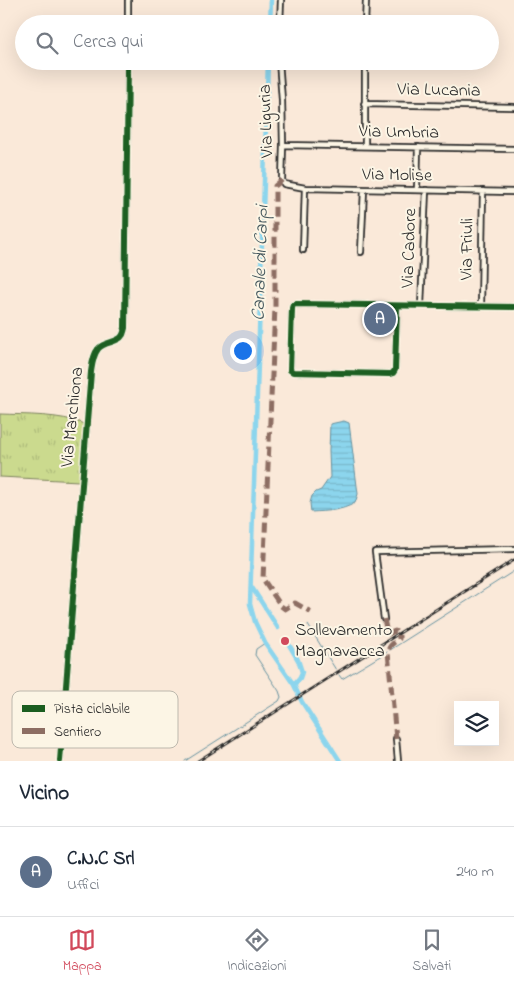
<!DOCTYPE html>
<html lang="it">
<style>
:root{--surface:#fff;--page:#f6f6f7;--text:#1f2937;--muted:#747a83;--line:#e0e1e3;--accent:#d1495b}
body{margin:0;font-family:"Indie Flower",sans-serif;background:var(--page);color:var(--text)}
.controls{position:absolute;right:15px;bottom:15px;display:grid;overflow:hidden;border-radius:0px;box-shadow:0 5px 20px #0002}
.controls button{width:45px;height:45px;display:grid;place-items:center;padding:0;border:0;border-bottom:1px solid var(--line);background:var(--surface);color:var(--text);font:25px sans-serif}
.you{position:absolute;left:242px;top:350px;width:18px;height:18px;margin:-12px;border:4px solid #fff;border-radius:50%;background:#1a73e8;box-shadow:0 0 0 8px #1a73e833}
.badge{display:grid;place-items:center;width:32px;height:32px;border-radius:50%;background:var(--accent);color:#fff;font-size:16px;font-weight:700}
.pin{position:absolute;translate:-50% -50%;border:2px solid #fff;box-shadow:0 1px 5px #0006}
.list{margin:0;padding:0;list-style:none}
h2{display:flex;justify-content:space-between;align-items:center;height:65px;margin:0;padding:0 20px;font-size:21px}
h2 small{font-size:16px;font-weight:400;color:var(--muted)}
.list li{display:grid;grid-template-columns:32px 1fr auto;gap:15px;align-items:center;box-sizing:border-box;height:90px;padding:0 20px;border-top:1px solid var(--line)}
.list b{display:block;font-size:19px;white-space:nowrap}
.list p{margin:0;font-size:16px;white-space:nowrap;color:var(--muted)}
.list em{font-size:16px;font-style:normal;color:var(--muted)}
.icon{flex:none;width:28px;height:28px;fill:none;stroke:currentColor;stroke-width:2;stroke-linecap:round;stroke-linejoin:round}
.map{position:relative;flex:none;width:514px;height:761px;overflow:hidden}
.search{position:absolute;background:var(--surface);box-shadow:0 5px 20px #0002;left:15px;right:15px;top:15px;height:55px;display:flex;align-items:center;gap:12px;box-sizing:border-box;padding:0 18px;border-radius:28px;color:var(--muted);font-size:19px}
.sheet{height:155px;background:var(--surface)}
nav{display:flex;justify-content:space-around;align-items:center;box-sizing:border-box;height:70px;border-top:1px solid var(--line);background:var(--surface);font-size:14px;color:var(--muted)}
nav a{display:grid;justify-items:center;gap:2px}
nav .on{color:var(--accent)}
.map>svg:first-child{display:block}
.park{fill:url(#park-tufts);stroke:#7b825c}
.water{fill:url(#water-rules);stroke:#65919f}
.lines{fill:none;stroke-linecap:round;stroke-linejoin:round}
.stream{stroke:#65919f;stroke-width:1}
.canal{stroke:#8cd5ed;stroke-width:4.5}
.minor-casing{stroke:#2b2b2b;stroke-width:8}
.minor{stroke:#fcf5e5;stroke-width:4.5}
.rail-casing{stroke:#2b2b2b;stroke-width:3}
.rail{stroke:#fcf5e5;stroke-width:1;stroke-dasharray:4;stroke-linecap:butt}
.quiet{stroke:#8d6e63;stroke-width:5;stroke-dasharray:10 5;stroke-linecap:butt}
.cycleway-casing{stroke:#fcf5e5;stroke-width:9}
.cycleway{stroke:#1b5e20;stroke-width:6}
.poi-dot{fill:#d1495b;stroke:#fcf5e5;stroke-width:2}
.labels{text-anchor:middle;dominant-baseline:central;stroke-width:4;stroke-linejoin:round;paint-order:stroke}
.street-label{font-size:18px;fill:#2b2b2b;stroke:#fcf5e5}
.poi-label{font-size:18px;fill:#2b2b2b;stroke:#fcf5e5;text-anchor:start}
.water-label{font-size:19px;font-style:italic;fill:#43565c;stroke:#fcf5e5}
.key{fill:#fcf5e5;stroke:#bdb8ad;stroke-width:1}
.key-label{font-size:14px;fill:#2b2b2b}
</style>
<div class="map">
<svg width="514" height="761" viewBox="0 0 514 761">
<defs>
<pattern id="park-tufts" width="24" height="20" patternUnits="userSpaceOnUse" patternTransform="scale(1.25)"><rect width="24" height="20" fill="#cbda8e"/><path d="M3 7l-1-3M5 7V3M7 7l1-3M15 17l-1-3M17 17v-4M19 17l1-3" fill="none" stroke="#aebb7b"/></pattern>
<pattern id="water-rules" width="6" height="5" patternUnits="userSpaceOnUse" patternTransform="scale(1.25)"><rect width="6" height="5" fill="#8cd5ed"/><path d="M0 2.5h6" fill="none" stroke="#79b7cb"/></pattern>
</defs>
<rect width="100%" height="100%" fill="#fae9d9"/>
<filter id="ink" filterUnits="userSpaceOnUse"><feTurbulence type="fractalNoise" baseFrequency=".02" numOctaves="2"/><feDisplacementMap in="SourceGraphic" scale="10" xChannelSelector="R" yChannelSelector="G"/><feConvolveMatrix kernelMatrix="1 2 1 2 8 2 1 2 1" color-interpolation-filters="sRGB"/></filter>
<g filter="url(#ink)">
<!-- park -->
<path class="park" d="M0 414C25 415 61 414 84 424L82 479 79 481 0 477Z"/>
<!-- water -->
<path class="water" d="M344 421 349 423 358 494 355 503C341 511 327 511 311 512L310 503 312 496 316 492 321 490 330 477 329 451 330 424Z"/>
<g class="lines">
<!-- stream -->
<path class="stream" d="M308 625 336 670
M390 650 514 571
M339 675 342 679 387 652
M185 761 279 701 281 697 279 691 255 655 256 649 265 643"/>
<!-- canal -->
<path class="canal" d="M270 24 271 0
M268 61 250 604 255 622 265 643 294 685 302 702 340 761
M251 586 278 628
M288 643 298 660 302 672 300 678 294 685"/>
<defs>
<path id="minor" d="M128 0V24
M280 24 281 0
M365 24 366 0
M279 61 282 100 283 145 282 180 284 184 305 188 514 192
M365 61V146
M364 104 514 107
M283 145 514 149
M417 190 418 147
M303 250 305 188
M361 252 364 190
M397 306 395 370 393 373 390 374 293 372 290 370 292 308 293 305 296 304 514 307
M421 306 426 190
M481 307 483 191
M384 619 375 552 514 549
M396 739 398 761
M60 761 91 372C92 365 93 355 98 349 104 341 118 343 122 336 124 334 124 331 125 328L128 61"/>
</defs>
<!-- minor casing -->
<use href="#minor" class="minor-casing"/>
<!-- minor -->
<use href="#minor" class="minor"/>
<defs>
<path id="rail" d="M198 761 514 560"/>
</defs>
<!-- rail casing -->
<use href="#rail" class="rail-casing"/>
<!-- rail -->
<use href="#rail" class="rail"/>
<!-- quiet -->
<path class="quiet" d="M282 180 275 186V307L263 579 281 606 285 609 295 603 311 612
M384 619 387 633 388 634 395 631 398 633
M396 739 388 652C389 644 394 643 399 639V635"/>
<defs>
<path id="cycleway" d="M397 306 395 370 393 373 390 374 293 372 290 370 292 308 293 305 296 304 514 307
M60 761 91 372C92 365 93 355 98 349 104 341 118 343 122 336 124 334 124 331 125 328L128 61"/>
</defs>
<!-- cycleway casing -->
<use href="#cycleway" class="cycleway-casing"/>
<!-- cycleway -->
<use href="#cycleway" class="cycleway"/>
</g>
</g>
<!-- markers -->
<circle class="poi-dot" cx="285" cy="641" r="5"/>
<g class="labels">
<!-- street labels -->
<g class="street-label">
<text transform="translate(439 91) rotate(1)">Via Lucania</text>
<text transform="translate(267 121) rotate(-92)">Via Liguria</text>
<text transform="translate(399 133) rotate(1)">Via Umbria</text>
<text transform="translate(397 176) rotate(1)">Via Molise</text>
<text transform="translate(410 248) rotate(-88)">Via Cadore</text>
<text transform="translate(468 249) rotate(-89)">Via Friuli</text>
<text transform="translate(73 417) rotate(-84)">Via Marchiona</text>
</g>
<!-- poi labels -->
<g class="poi-label">
<text x="295" y="631">Sollevamento<tspan x="295" dy="21">Magnavacca</tspan></text>
</g>
<!-- water labels -->
<g class="water-label">
<text transform="translate(261 263) rotate(-88)">Canale di Carpi</text>
</g>
</g>
<!-- legend -->
<rect x="12" y="691" width="166" height="57" rx="8" class="key"/>
<rect x="22" y="705" width="23" height="7" fill="#1b5e20"/>
<rect x="22" y="728" width="23" height="6" fill="#8d6e63"/>
<g class="key-label">
<text x="54" y="713">Pista ciclabile</text>
<text x="54" y="736">Sentiero</text>
</g>
</svg>
<div class="controls">
<button><svg class="icon" aria-label="layers" viewBox="0 0 24 24"><path d="M12 4l9 5-9 5-9-5zM3 14l9 5 9-5"/></svg></button>
</div>
<div class="you"></div>
<div class="pin badge" style="left:380px;top:319px;background:#5c6f8a">A</div>
<div class="search"><svg class="icon" aria-label="search" viewBox="0 0 24 24"><circle cx="10" cy="10" r="6"/><path d="M15 15l6 6"/></svg>Cerca qui</div>
</div>
<section class="sheet">
<h2>Vicino<small></small></h2>
<ul class="list">
<li><span class="badge" style="background:#5c6f8a">A</span><div><b>C.N.C Srl</b><p>Uffici</p></div><em>240 m</em></li>
</ul>
</section>
<nav>
<a class="on"><svg class="icon" aria-label="map" viewBox="0 0 24 24"><path d="M3 6l6-2 6 2 6-2v14l-6 2-6-2-6 2zM9 4v14M15 6v14"/></svg>Mappa</a>
<a><svg class="icon" aria-label="directions" viewBox="0 0 24 24"><path d="M12 3l9 9-9 9-9-9zM9 14v-3h6M13 9l2 2-2 2"/></svg>Indicazioni</a>
<a><svg class="icon" aria-label="saved" viewBox="0 0 24 24"><path d="M7 4h10v16l-5-4-5 4z"/></svg>Salvati</a>
</nav>
